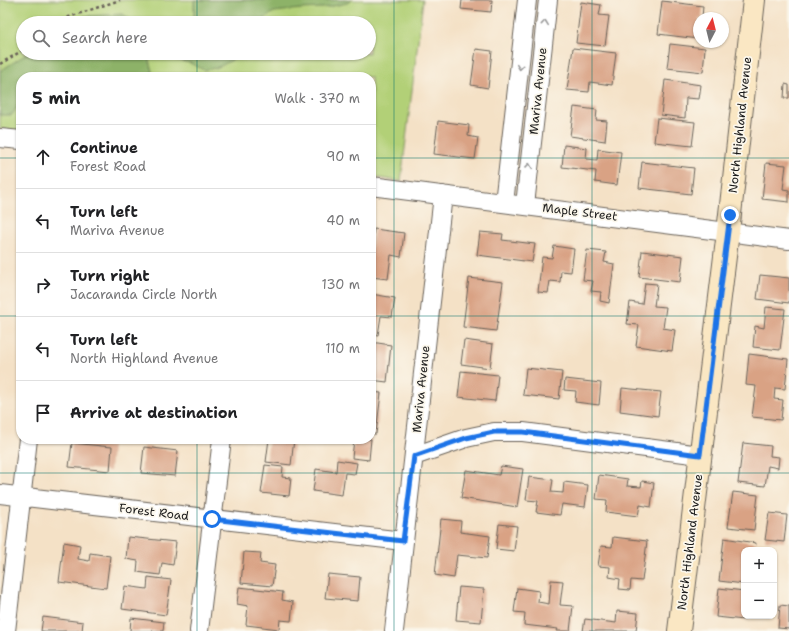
<!DOCTYPE html>
<meta charset="utf-8">
<style>
:root{--surface:#fff;--page:#f2f2f2;--text:#202124;--muted:#757577;--line:#e0e0e0}
body{margin:0;font-family:"Shantell Sans",sans-serif;background:var(--page);color:var(--text)}
.controls{position:absolute;right:12px;bottom:12px;display:grid;overflow:hidden;border-radius:8px;box-shadow:0 1px 3px #0004}
.controls button{width:36px;height:36px;display:grid;place-items:center;padding:0;border:0;border-bottom:1px solid var(--line);background:var(--surface);color:var(--text);font:20px sans-serif}
.compass{position:absolute;left:693px;top:12px;width:36px;height:36px;border-radius:50%;background:var(--surface);box-shadow:0 1px 3px #0004;rotate:7deg}
.stop{position:absolute;width:12px;height:12px;margin:-9px;border:3px solid #1a73e8;border-radius:50%;background:#fff}
.stop.end{background:#1a73e8;border-color:#fff;box-shadow:0 1px 4px #0008}
.list{margin:0;padding:0;list-style:none}
h2{display:flex;justify-content:space-between;align-items:center;height:52px;margin:0;padding:0 16px;font-size:17px}
h2 small{font-size:13px;font-weight:400;color:var(--muted)}
.list li{display:grid;grid-template-columns:26px 1fr auto;gap:12px;align-items:center;box-sizing:border-box;height:64px;padding:0 16px;border-top:1px solid var(--line)}
.list b{display:block;font-size:15px;white-space:nowrap}
.list p{margin:0;font-size:13px;white-space:nowrap;color:var(--muted)}
.list em{font-size:13px;font-style:normal;color:var(--muted)}
.icon{flex:none;width:22px;height:22px;fill:none;stroke:currentColor;stroke-width:2;stroke-linecap:round;stroke-linejoin:round}
.map{position:relative;flex:none;width:789px;height:631px;overflow:hidden}
.search{position:absolute;background:var(--surface);box-shadow:0 1px 3px #0004;left:16px;top:16px;width:360px;height:44px;display:flex;align-items:center;gap:10px;box-sizing:border-box;padding:0 14px;border-radius:22px;color:var(--muted);font-size:15px}
.panel{position:absolute;background:var(--surface);box-shadow:0 1px 3px #0004;left:16px;top:72px;width:360px;height:372px;border-radius:16px}
.map>svg:first-child{display:block}
.green{fill:#b2d077;stroke:#67764a;fill-rule:evenodd}
.forest{fill:#8db268;stroke:#546742}
.building{fill:#d9a284}
.lines{fill:none;stroke-linecap:round;stroke-linejoin:round}
.street-casing{stroke:#686158;stroke-width:20}
.secondary-casing{stroke:#686158;stroke-width:24}
.path{stroke:#686158;stroke-width:2.5;stroke-dasharray:3 3;stroke-linecap:butt}
.street{stroke:#fff;stroke-width:18}
.secondary{stroke:#fae7c3;stroke-width:22}
.oneway{stroke:#999}
.route{stroke:#1a73e8;stroke-width:5}
.grid{fill:none;stroke:#0f766e;stroke-width:1;stroke-opacity:0.55}
.labels{text-anchor:middle;dominant-baseline:central;stroke-width:3.5;stroke-linejoin:round;paint-order:stroke}
.street-label{font-size:12px;fill:#1c1c1c;stroke:#fbf7ec}
</style>
<div class="map">
<svg width="789" height="631" viewBox="0 0 789 631">
<rect width="100%" height="100%" fill="#fbf7ec"/>
<filter id="ink" filterUnits="userSpaceOnUse"><feTurbulence type="fractalNoise" baseFrequency=".025" numOctaves="2"/><feDisplacementMap in="SourceGraphic" scale="8" xChannelSelector="R" yChannelSelector="G"/><feConvolveMatrix kernelMatrix="1 2 1 2 8 2 1 2 1" color-interpolation-filters="sRGB"/></filter>
<filter id="wash" filterUnits="userSpaceOnUse"><feTurbulence type="fractalNoise" baseFrequency=".012" numOctaves="4" result="noise"/><feDisplacementMap in="SourceGraphic" scale="16" xChannelSelector="R" yChannelSelector="G"/><feGaussianBlur stdDeviation="0.9" result="paint"/><feColorMatrix in="noise" values="0 0 0 0 0 0 0 0 0 0 0 0 0 0 0 0 0 1.4 0 .05"/><feComposite in="paint" operator="in"/></filter>
<g filter="url(#wash)">
<rect width="100%" height="100%" fill="#f4e1c6"/>
<!-- green -->
<path class="green" d="M0 0H423L401 181 371 177V77H21V131L0 129ZM23 23H369V53H23Z"/>
<!-- forest -->
<path class="forest" d="M194 0H352L347 3 324 8 301 9 274 12 257 23H179L194 18Z
M123 14 135 23H68L85 16Z
M28 53H147L152 71 151 77H51L48 72 36 77H21V100L12 115H0V71Z
M168 53H235L232 60 216 68 204 70 190 63 173 59Z"/>
<g id="blocks">
<!-- building -->
<path class="building" d="M462 0H492L491 12 461 9Z
M662 1 703 6 702 18H699V39L658 34Z
M581 2 601 5 599 15 609 16 605 46 576 43Z
M670 44 705 48 703 72 667 68Z
M573 48 616 53 612 85 590 82 589 92 567 90Z
M476 49 492 51 488 88 471 85Z
M665 80 701 85 699 99 686 98 685 118 661 115Z
M785 84 789 85V98H784Z
M574 107 597 110 596 120 607 121 605 141 570 136Z
M657 118 695 122 692 146 654 142Z
M438 121 469 125 468 136 478 138 475 159 434 154Z
M564 145 587 148 586 159 597 160 598 149 621 152 617 185 595 182 596 171 562 167Z
M642 162 694 168 691 194 639 188Z
M766 163 786 165 783 189 789 190V202L762 199Z
M374 229 404 233 401 257 391 255 388 279 371 277V249Z
M480 232 503 234 502 240 535 244 532 262 477 255Z
M554 246 574 249 571 272 561 271 560 282 550 281 548 293 538 292 542 257 552 258Z
M587 250 606 252 604 262 614 264 609 303 600 301 601 292 591 291 593 281 583 280Z
M642 251 683 256 680 282 639 277Z
M760 275 789 278V303L757 299Z
M469 278 503 282 496 331 463 327Z
M645 283 657 284 654 306 666 307 663 328 675 330 672 351 636 346 639 325 627 324 630 302 642 304Z
M371 294 395 298 392 317 381 316 378 335 371 334Z
M766 307 785 309 780 350 753 347 755 326 764 328Z
M464 340 493 344 490 368 461 364Z
M371 342 391 345 387 382 371 380Z
M749 354 788 359 785 389 775 388 774 399 783 400 781 420 752 417 756 386 746 385Z
M526 368 562 372 559 399 523 395Z
M461 371 498 375 495 401 458 397Z
M565 379 601 383 599 405 575 402 576 391 564 390Z
M622 388 661 392 658 416 620 411Z
M371 392 381 393 376 434H371Z
M269 439H294L291 465 266 462Z
M354 439H371L369 460 352 458Z
M72 443 112 447 110 471 69 467Z
M743 443 771 446 770 456 779 457 778 468 768 466 765 486 738 483Z
M144 447 178 451 175 476 141 473Z
M337 460 357 463 355 474 345 473 342 495 313 491 316 469 336 472Z
M265 465 283 467 282 477 291 478 289 496 261 493Z
M501 466 523 469 517 507 461 498 466 470 499 475Z
M599 475 628 479 627 486 641 487 642 481 654 483 651 507 640 505 638 516 606 512 607 500 596 499Z
M529 477 553 480 551 492 563 493 564 482 588 485 585 507 562 504 560 515 536 512 538 501 526 500Z
M733 492 758 495 754 530 728 527Z
M769 513 787 515 784 542 765 540Z
M441 519 461 521 460 532 490 536 487 558 457 555 454 578 435 575Z
M499 524 517 526 514 551 496 549Z
M128 537 176 542 173 565 162 563 160 575 137 572 138 561 126 559Z
M613 537 647 541 642 581 631 580 630 590 619 589 620 579 609 577 610 567 598 566 601 546 612 547Z
M724 538 756 543 755 550H744V584L719 581Z
M64 542 80 545 78 559 89 561 90 553 110 556 106 588 59 582Z
M244 552 261 553 260 563 275 565 272 586 241 583Z
M328 574 360 577 358 601 325 598Z
M148 577 171 580 166 615 122 609 125 586 147 589Z
M551 580 563 581 560 605 573 606 570 631H557L558 629 524 625 525 613 514 612 517 588 539 591 538 602 549 604Z
M239 587 283 592 282 600 293 602 291 621 280 620 279 629 246 625 248 606 237 604Z
M459 587 484 589 481 622 456 620Z
M719 588 744 591V620L716 617Z
M780 605 789 606V629L778 628Z
M617 611 638 613 636 631H583L585 619 616 623Z
M43 617 83 622 82 631H41Z
M131 618 164 622 163 631H130Z"/>
</g>
</g>
<g filter="url(#ink)">
<use href="#blocks" fill-opacity="0" stroke="#686158" stroke-width="1"/>
<g class="lines">
<defs>
<path id="street" d="M0 138 21 140
M371 186 789 240
M504 203 527 0
M525 205 548 0
M414 456 466 438 494 432H523L700 455
M0 494 403 541
M6 631 28 439
M199 631 222 439
M394 631 443 195"/>
<path id="secondary" d="M679 631 728 232 754 0"/>
</defs>
<!-- street casing -->
<use href="#street" class="street-casing"/>
<!-- secondary casing -->
<use href="#secondary" class="secondary-casing"/>
<!-- path -->
<path class="path" d="M57 23 66 18 120 0
M0 64 23 50"/>
<!-- street -->
<use href="#street" class="street"/>
<!-- secondary -->
<use href="#secondary" class="secondary"/>
</g>
<!-- one-way arrows -->
<defs><path id="oneway-chevron" d="M-2-3.5L2.5 0L-2 3.5" fill="none" stroke-width="1.6" stroke-linecap="round" stroke-linejoin="round"/></defs>
<g class="oneway">
<use href="#oneway-chevron" transform="translate(545 23) rotate(-84)"/>
<use href="#oneway-chevron" transform="translate(520 67) rotate(96)"/>
<use href="#oneway-chevron" transform="translate(529 166) rotate(-84)"/>
</g>
</g>
<g class="lines" filter="url(#ink)">
<!-- route -->
<path class="route" d="M212 519 403 541 414 456 466 438 494 432H523L700 455 730 215"/>
</g>
<!-- grid -->
<path class="grid" d="M197 0V23M394 0V631M592 0V631M197 53V77M0 158H21M371 158H789M0 316H21M371 316H789M197 439V631M0 473H789"/>
<g class="labels">
<!-- street labels -->
<g class="street-label">
<text transform="translate(538 91) rotate(-84)">Mariva Avenue</text>
<text transform="translate(740 125) rotate(-84)">North Highland Avenue</text>
<text transform="translate(580 212) rotate(7)">Maple Street</text>
<text transform="translate(421 389) rotate(-84)">Mariva Avenue</text>
<text transform="translate(154 512) rotate(7)">Forest Road</text>
<text transform="translate(690 542) rotate(-83)">North Highland Avenue</text>
</g>
</g>
</svg>
<div class="controls">
<button>+</button>
<button>−</button>
</div>
<svg class="compass" viewBox="-18 -18 36 36"><path d="M0-13l5 13h-10z" fill="#e53935"/><path d="M0 13l5-13h-10z" fill="#757577"/></svg>
<div class="stop" style="left:212px;top:519px"></div>
<div class="stop end" style="left:730px;top:215px"></div>
<div class="search"><svg class="icon" aria-label="search" viewBox="0 0 24 24"><circle cx="10" cy="10" r="6"/><path d="M15 15l6 6"/></svg>Search here</div>
<section class="panel">
<h2>5 min<small>Walk · 370 m</small></h2>
<ul class="list">
<li><svg class="icon" aria-label="ahead" viewBox="0 0 24 24"><path d="M12 20V5M6 11l6-6 6 6"/></svg><div><b>Continue</b><p>Forest Road</p></div><em>90 m</em></li>
<li><svg class="icon" aria-label="left" viewBox="0 0 24 24"><path d="M17 20v-9H6M10 6l-5 5 5 5"/></svg><div><b>Turn left</b><p>Mariva Avenue</p></div><em>40 m</em></li>
<li><svg class="icon" aria-label="right" viewBox="0 0 24 24"><path d="M7 20v-9h11M14 6l5 5-5 5"/></svg><div><b>Turn right</b><p>Jacaranda Circle North</p></div><em>130 m</em></li>
<li><svg class="icon" aria-label="left" viewBox="0 0 24 24"><path d="M17 20v-9H6M10 6l-5 5 5 5"/></svg><div><b>Turn left</b><p>North Highland Avenue</p></div><em>110 m</em></li>
<li><svg class="icon" aria-label="arrive" viewBox="0 0 24 24"><path d="M6 21V4h12l-3 4 3 4H6"/></svg><div><b>Arrive at destination</b></div></li>
</ul>
</section>
</div>
